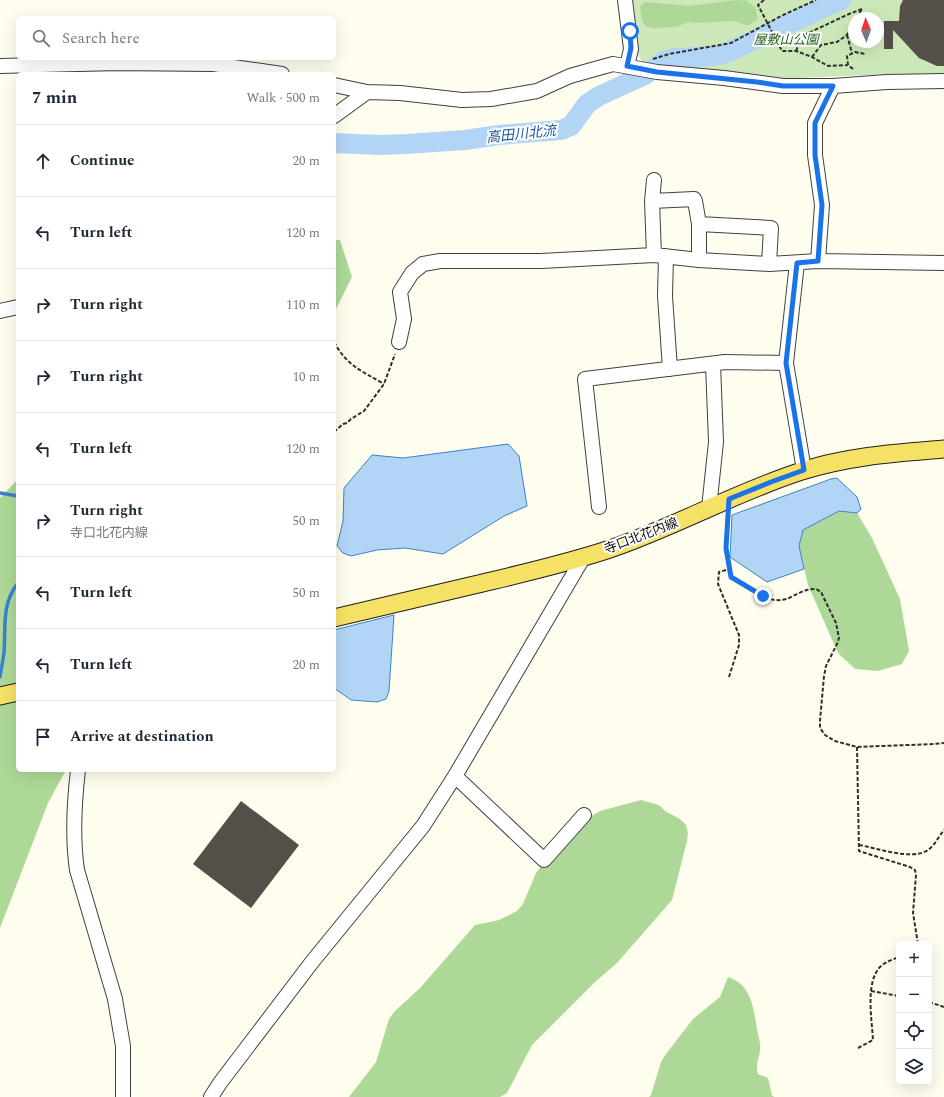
<!DOCTYPE html>
<meta charset="utf-8">
<style>
:root{--surface:#fff;--page:#f6f6f7;--text:#1f2937;--muted:#747a83;--line:#e0e1e3}
body{margin:0;font-family:Spectral,"Noto Sans JP",serif;background:var(--page);color:var(--text)}
.controls{position:absolute;right:12px;bottom:12px;display:grid;overflow:hidden;border-radius:6px;box-shadow:0 4px 16px #0002}
.controls button{width:36px;height:36px;display:grid;place-items:center;padding:0;border:0;border-bottom:1px solid var(--line);background:var(--surface);color:var(--text);font:20px sans-serif}
.compass{position:absolute;left:848px;top:12px;width:36px;height:36px;border-radius:50%;background:var(--surface);box-shadow:0 4px 16px #0002;rotate:358deg}
.stop{position:absolute;width:12px;height:12px;margin:-9px;border:3px solid #1a73e8;border-radius:50%;background:#fff}
.stop.end{background:#1a73e8;border-color:#fff;box-shadow:0 1px 4px #0008}
.list{margin:0;padding:0;list-style:none}
h2{display:flex;justify-content:space-between;align-items:center;height:52px;margin:0;padding:0 16px;font-size:17px}
h2 small{font-size:13px;font-weight:400;color:var(--muted)}
.list li{display:grid;grid-template-columns:26px 1fr auto;gap:12px;align-items:center;box-sizing:border-box;height:72px;padding:0 16px;border-top:1px solid var(--line)}
.list b{display:block;font-size:15px;white-space:nowrap}
.list p{margin:0;font-size:13px;white-space:nowrap;color:var(--muted)}
.list em{font-size:13px;font-style:normal;color:var(--muted)}
.icon{flex:none;width:22px;height:22px;fill:none;stroke:currentColor;stroke-width:2;stroke-linecap:round;stroke-linejoin:round}
.map{position:relative;flex:none;width:944px;height:1097px;overflow:hidden}
.search{position:absolute;background:var(--surface);box-shadow:0 4px 16px #0002;left:16px;top:16px;width:320px;height:44px;display:flex;align-items:center;gap:10px;box-sizing:border-box;padding:0 14px;border-radius:6px;color:var(--muted);font-size:15px}
.panel{position:absolute;background:var(--surface);box-shadow:0 4px 16px #0002;left:16px;top:72px;width:320px;height:700px;border-radius:6px}
.map>svg:first-child{display:block}
.green{fill:#cce8b8;fill-rule:evenodd}
.forest{fill:#aed897}
.water{fill:#b3d5f5;stroke:#3b82ca}
.lines{fill:none;stroke-linecap:round;stroke-linejoin:round}
.stream{stroke:#3b82ca;stroke-width:3.5}
.river{stroke:#b3d5f5;stroke-width:20}
.building{fill:#554f49}
.minor-casing{stroke:#404040;stroke-width:16}
.major-casing{stroke:#1e1e1e;stroke-width:19}
.path{stroke:#2f2f2f;stroke-width:2;stroke-dasharray:4 2;stroke-linecap:butt}
.minor{stroke:#fff;stroke-width:14}
.major{stroke:#f5e166;stroke-width:17}
.route{stroke:#1a73e8;stroke-width:5}
.labels{text-anchor:middle;dominant-baseline:central;stroke-width:4;stroke-linejoin:round;paint-order:stroke}
.park-label{font-size:13px;font-style:italic;fill:#26631f;stroke:#fff}
.street-label{font-size:13px;fill:#0d0d0d;stroke:#fff}
.water-label{font-size:14px;font-style:italic;fill:#19559c;stroke:#fff}
</style>
<div class="map">
<svg width="944" height="1097" viewBox="0 0 944 1097">
<rect width="100%" height="100%" fill="#fffded"/>
<!-- green -->
<path class="green" d="M627 0H944V75L915 76 872 75 773 79 643 63C631 46 631 21 627 0ZM854 18H878V42H854Z"/>
<!-- forest -->
<path class="forest" d="M737 0 747 1 755 7 758 19 748 26 735 21 698 23 689 22 676 27 654 28 647 27 642 21 640 6 645 2 689 6Z
M334 240H340L352 277 334 313Z
M18 479V770H66L48 803 0 928V498Z
M839 511 857 513 872 538 900 599 909 651 902 664 878 671 855 669 838 653 808 585 799 546 803 530Z
M641 800 659 805 665 811 680 819 686 825 688 833 687 841 672 900 617 963 595 982 532 1045 507 1093 500 1097H349L376 1062 389 1019 394 1012 420 988 475 925 499 920 517 911 523 904 536 873 569 829 600 811Z
M728 977C752 985 753 1007 757 1029 758 1035 761 1044 760 1050 759 1061 755 1062 758 1074L768 1078 772 1095 774 1097H649L651 1095 661 1062 666 1054 693 1019 720 997Z"/>
<!-- water -->
<path class="water" d="M508 444 519 456 527 506 504 516 443 554 405 548 377 550 351 556 343 553 337 546 343 521 344 488 372 455 403 458Z
M837 478 857 497 861 509 857 513 839 511 803 530 799 546 804 569 767 582 730 557 732 515 831 479Z
M394 615 389 691 386 699 377 702 351 700 334 688V630Z"/>
<g class="lines">
<!-- stream -->
<path class="stream" d="M0 493 18 496
M0 677C1 669 3 661 4 652 6 628 1 604 18 583"/>
<!-- river -->
<path class="river" d="M334 143 381 145 406 144 465 140 499 135 561 130 571 126 587 104 599 96 645 75 663 61 675 58 712 56 724 54 841 0"/>
</g>
<!-- building -->
<path class="building" d="M903 0H944V66H937L919 58 893 30V49H884V21H899L900 6Z
M241 801 299 845 251 908 193 864Z"/>
<g class="lines">
<defs>
<path id="minor" d="M625 0 631 49 627 66
M0 66 118 63 213 64 282 74
M334 85 367 92 400 93 462 100 491 99 537 91 570 76 613 64 657 72 724 78 783 86H833L887 82 944 81
M334 116 367 92
M652 201 694 199 695 201 699 224V260
M699 224 771 228 769 264
M654 255 652 201 654 180
M666 256 665 296 670 369
M818 261 822 205 815 155V123L833 86
M797 263 786 363 804 470
M0 311 18 307
M399 342 404 319 400 292 412 273 423 264 440 261H541L654 255 699 260 769 264 818 261 944 263
M599 507 585 379 725 362 786 363
M709 508 716 442 713 364
M78 770C74 804 72 836 77 870L115 999 123 1046V1097
M455 776 544 860 584 815
M211 1097 220 1083 312 962 423 826 455 776 583 558"/>
<path id="major" d="M334 618C381 607 427 596 474 585 520 574 565 564 610 549 675 527 736 492 802 471 848 456 897 453 944 449
M0 696 18 692"/>
</defs>
<!-- minor casing -->
<use href="#minor" class="minor-casing"/>
<!-- major casing -->
<use href="#major" class="major-casing"/>
<!-- path -->
<path class="path" d="M764 0 758 5 782 51H796L812 57 828 66 848 65
M856 18 862 9
M847 35 852 53
M796 51 802 36 849 14 862 9
M812 57 821 45 837 42 847 35 854 20
M653 59 669 54 731 43 781 16 816 0
M853 69 848 65 847 56 855 52 865 54
M334 342C347 366 362 371 384 384
M334 432 343 424 347 423 351 419 364 411 384 384 395 354
M728 515 726 548 731 577C746 586 767 605 786 599 795 596 805 588 816 589L821 592 836 623 839 638 837 644 826 666 824 676 820 721V728L825 735 835 741 857 747 934 744 944 743
M729 677 739 645V635L718 584 719 572 730 569
M857 747 859 851 910 867 915 870 916 875 913 913 918 944
M859 845C877 848 912 861 928 850 935 845 939 836 944 830
M871 991 899 996
M929 1002 944 1007
M858 1048 873 1040C872 1020 865 983 880 967 885 962 892 960 899 957"/>
<!-- minor -->
<use href="#minor" class="minor"/>
<!-- major -->
<use href="#major" class="major"/>
</g>
<g class="lines">
<!-- route -->
<path class="route" d="M630 31 631 48 627 66 657 72 757 82 783 86H833L815 123V155L822 205 818 261 797 263 786 363 804 470 771 482 729 499 726 548 731 577 763 596"/>
</g>
<g class="labels">
<!-- park labels -->
<g class="park-label">
<text x="786" y="40">屋敷山公園</text>
</g>
<!-- street labels -->
<g class="street-label">
<text transform="translate(641 536) rotate(-21)">寺口北花内線</text>
</g>
<!-- water labels -->
<g class="water-label">
<text transform="translate(521 134) rotate(-6)">高田川北流</text>
</g>
</g>
</svg>
<div class="controls">
<button>+</button>
<button>−</button>
<button><svg class="icon" aria-label="locate" viewBox="0 0 24 24"><circle cx="12" cy="12" r="6"/><path d="M12 2v4M12 18v4M2 12h4M18 12h4"/></svg></button>
<button><svg class="icon" aria-label="layers" viewBox="0 0 24 24"><path d="M12 4l9 5-9 5-9-5zM3 14l9 5 9-5"/></svg></button>
</div>
<svg class="compass" viewBox="-18 -18 36 36"><path d="M0-13l5 13h-10z" fill="#e53935"/><path d="M0 13l5-13h-10z" fill="#747a83"/></svg>
<div class="stop" style="left:630px;top:31px"></div>
<div class="stop end" style="left:763px;top:596px"></div>
<div class="search"><svg class="icon" aria-label="search" viewBox="0 0 24 24"><circle cx="10" cy="10" r="6"/><path d="M15 15l6 6"/></svg>Search here</div>
<section class="panel">
<h2>7 min<small>Walk · 500 m</small></h2>
<ul class="list">
<li><svg class="icon" aria-label="ahead" viewBox="0 0 24 24"><path d="M12 20V5M6 11l6-6 6 6"/></svg><div><b>Continue</b></div><em>20 m</em></li>
<li><svg class="icon" aria-label="left" viewBox="0 0 24 24"><path d="M17 20v-9H6M10 6l-5 5 5 5"/></svg><div><b>Turn left</b></div><em>120 m</em></li>
<li><svg class="icon" aria-label="right" viewBox="0 0 24 24"><path d="M7 20v-9h11M14 6l5 5-5 5"/></svg><div><b>Turn right</b></div><em>110 m</em></li>
<li><svg class="icon" aria-label="right" viewBox="0 0 24 24"><path d="M7 20v-9h11M14 6l5 5-5 5"/></svg><div><b>Turn right</b></div><em>10 m</em></li>
<li><svg class="icon" aria-label="left" viewBox="0 0 24 24"><path d="M17 20v-9H6M10 6l-5 5 5 5"/></svg><div><b>Turn left</b></div><em>120 m</em></li>
<li><svg class="icon" aria-label="right" viewBox="0 0 24 24"><path d="M7 20v-9h11M14 6l5 5-5 5"/></svg><div><b>Turn right</b><p>寺口北花内線</p></div><em>50 m</em></li>
<li><svg class="icon" aria-label="left" viewBox="0 0 24 24"><path d="M17 20v-9H6M10 6l-5 5 5 5"/></svg><div><b>Turn left</b></div><em>50 m</em></li>
<li><svg class="icon" aria-label="left" viewBox="0 0 24 24"><path d="M17 20v-9H6M10 6l-5 5 5 5"/></svg><div><b>Turn left</b></div><em>20 m</em></li>
<li><svg class="icon" aria-label="arrive" viewBox="0 0 24 24"><path d="M6 21V4h12l-3 4 3 4H6"/></svg><div><b>Arrive at destination</b></div></li>
</ul>
</section>
</div>
